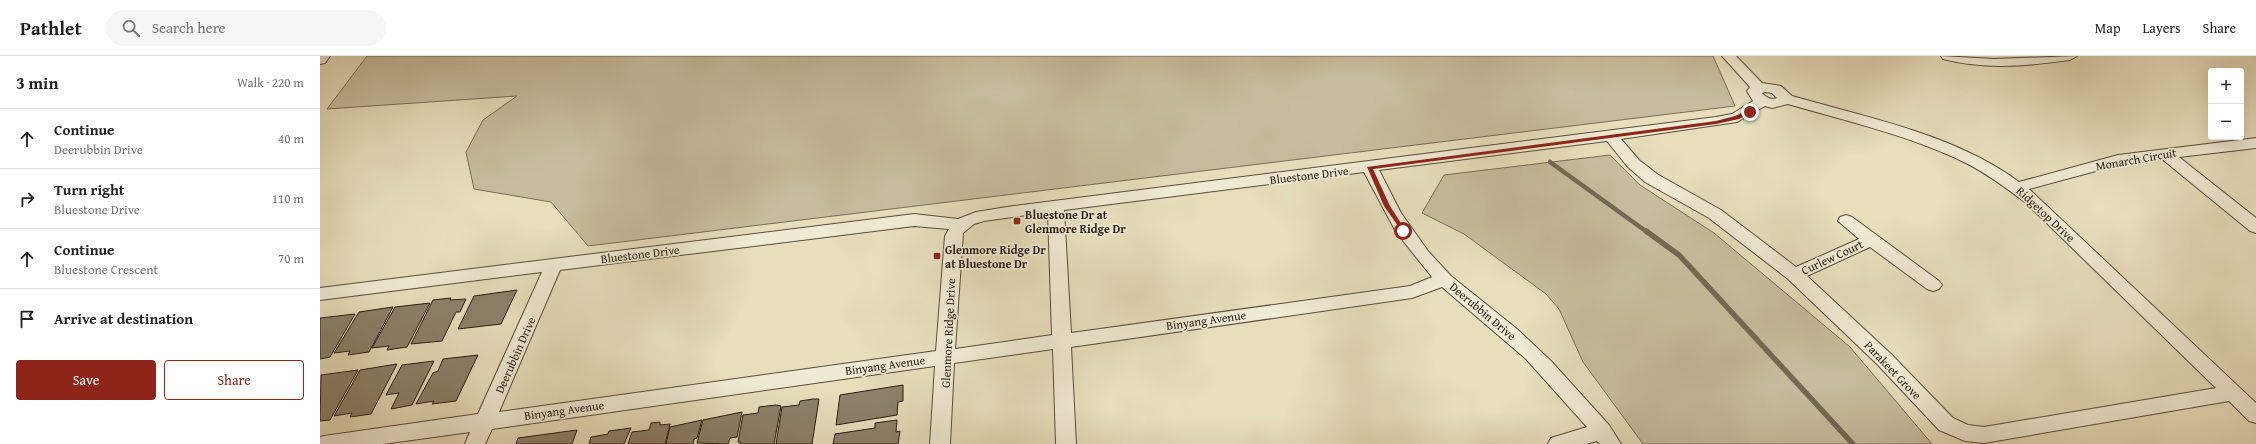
<!DOCTYPE html>
<meta charset="utf-8">
<style>
:root{--surface:#fff;--page:#f6f6f6;--text:#222;--muted:#767676;--line:#e0e0e0;--accent:#8f2418}
body{margin:0;font-family:"Gentium Book Plus",serif;background:var(--page);color:var(--text)}
.controls{position:absolute;right:12px;top:12px;display:grid;overflow:hidden;border-radius:4px;box-shadow:0 4px 16px #0002}
.controls button{width:36px;height:36px;display:grid;place-items:center;padding:0;border:0;border-bottom:1px solid var(--line);background:var(--surface);color:var(--text);font:20px sans-serif}
.stop{position:absolute;width:12px;height:12px;margin:-9px;border:3px solid #8f2418;border-radius:50%;background:#fff}
.stop.end{background:#8f2418;border-color:#fff;box-shadow:0 1px 4px #0008}
.list{margin:0;padding:0;list-style:none}
h2{display:flex;justify-content:space-between;align-items:center;height:52px;margin:0;padding:0 16px;font-size:17px}
h2 small{font-size:13px;font-weight:400;color:var(--muted)}
.list li{display:grid;grid-template-columns:26px 1fr auto;gap:12px;align-items:center;box-sizing:border-box;height:60px;padding:0 16px;border-top:1px solid var(--line)}
.list b{display:block;font-size:15px;white-space:nowrap}
.list p{margin:0;font-size:13px;white-space:nowrap;color:var(--muted)}
.list em{font-size:13px;font-style:normal;color:var(--muted)}
.actions{display:flex;gap:8px;padding:12px 16px}
.actions a{flex:1;padding:9px 0;border:1px solid var(--accent);border-radius:4px;text-align:center;font-size:14px;color:var(--accent)}
.actions .main{background:var(--accent);color:#fff}
.icon{flex:none;width:22px;height:22px;fill:none;stroke:currentColor;stroke-width:2;stroke-linecap:round;stroke-linejoin:round}
.map{position:relative;flex:none;width:1936px;height:388px;overflow:hidden}
header{display:flex;align-items:center;gap:24px;box-sizing:border-box;height:56px;padding:0 20px;background:var(--surface);border-bottom:1px solid var(--line)}
header strong{font-size:19px}
nav{display:flex;gap:22px;margin-inline-start:auto;font-size:14px}
.search{width:280px;height:36px;background:var(--page);display:flex;align-items:center;gap:10px;box-sizing:border-box;padding:0 14px;border-radius:22px;color:var(--muted);font-size:15px}
main{display:flex}
aside{flex:1;background:var(--surface)}
.map>svg:first-child{display:block}
.green{fill:#c7bd9e;stroke:#786d58}
.lines{fill:none;stroke-linecap:round;stroke-linejoin:round}
.stream-far1{stroke:#746955;stroke-width:4.5}
.stream{stroke:#746955;stroke-width:5.5}
.building{fill:#8c816a;stroke:#291d12}
.minor-casing{stroke:#584d3c;stroke-width:2}
.minor{fill:#efead3;fill-rule:evenodd}
.route{fill:#8f2418}
.poi-dot{fill:#8f2418;stroke:#efead3;stroke-width:1.5}
.labels{text-anchor:middle;dominant-baseline:central;stroke-width:3.5;stroke-linejoin:round;paint-order:stroke}
.street-label{font-size:12px;fill:#291d12;stroke:#efead3}
.poi-label{font-size:12px;font-weight:bold;fill:#291d12;stroke:#efead3;text-anchor:start}
</style>
<header>
<strong>Pathlet</strong>
<div class="search"><svg class="icon" aria-label="search" viewBox="0 0 24 24"><circle cx="10" cy="10" r="6"/><path d="M15 15l6 6"/></svg>Search here</div>
<nav><a>Map</a><a>Layers</a><a>Share</a></nav>
</header>
<main>
<aside>
<h2>3 min<small>Walk · 220 m</small></h2>
<ul class="list">
<li><svg class="icon" aria-label="ahead" viewBox="0 0 24 24"><path d="M12 20V5M6 11l6-6 6 6"/></svg><div><b>Continue</b><p>Deerubbin Drive</p></div><em>40 m</em></li>
<li><svg class="icon" aria-label="right" viewBox="0 0 24 24"><path d="M7 20v-9h11M14 6l5 5-5 5"/></svg><div><b>Turn right</b><p>Bluestone Drive</p></div><em>110 m</em></li>
<li><svg class="icon" aria-label="ahead" viewBox="0 0 24 24"><path d="M12 20V5M6 11l6-6 6 6"/></svg><div><b>Continue</b><p>Bluestone Crescent</p></div><em>70 m</em></li>
<li><svg class="icon" aria-label="arrive" viewBox="0 0 24 24"><path d="M6 21V4h12l-3 4 3 4H6"/></svg><div><b>Arrive at destination</b></div></li>
</ul>
<div class="actions"><a class="main">Save</a><a>Share</a></div>
</aside>
<div class="map">
<svg width="1936" height="388" viewBox="0 0 1936 388">
<rect width="100%" height="100%" fill="#e7debb"/>
<filter id="stains"><feTurbulence type="fractalNoise" baseFrequency=".005" numOctaves="4"/><feColorMatrix values="0 0 0 0 .2 0 0 0 0 .09 0 0 0 0 .02 0 0 0 .5 -.17"/></filter>
<radialGradient id="worn" r=".72"><stop offset=".6" stop-color="#630" stop-opacity="0"/><stop offset="1" stop-color="#630" stop-opacity=".3"/></radialGradient>
<!-- green -->
<path class="green" d="M47 0H1393L1415 50 268 190 231 146 154 133 146 96 163 64 197 40 7 53Z
M1290 99 1320 129 1394 177 1530 291 1612 388H1323L1263 306 1239 253 1226 238 1144 178 1102 157 1124 119Z"/>
<g class="lines">
<!-- stream-far1 -->
<path class="stream-far1" d="M1230 106 1327 176"/>
<!-- stream -->
<path class="stream" d="M1326 175 1359 199 1533 388"/>
</g>
<!-- building -->
<path class="building" d="M197 234 181 268 138 273 154 240Z
M131 242 130 244 146 243 140 256H136L122 285 91 288 113 244Z
M110 247 87 291 67 294 69 290 52 292 75 251Z
M73 251 49 296 28 299 30 295 14 297 39 256Z
M35 258 10 301 0 303V262Z
M158 299 136 345 112 348 114 345 96 348 113 317 118 315 123 303Z
M114 305 92 349 71 353 79 337 66 339 82 309Z
M77 308 51 358 30 361 32 357 14 360 40 314Z
M38 314 10 364 0 365 1 319Z
M583 329V345L578 346 577 359 516 369 520 339Z
M493 343H499L492 388H456L462 351 479 349 480 345Z
M456 349 461 350 454 388H420V386H418L423 359 438 357 439 351Z
M422 356 417 381 410 382 408 388 377 387 383 364Z
M382 364 377 382 374 383 373 388H346L350 371Z
M577 364 576 376 580 375 578 388H513L515 378 555 372V367Z
M340 366V369L350 368 345 388H308L312 376 329 374 331 367Z
M311 372 304 388H269L271 381 288 378 289 375Z
M257 374 252 388H196L198 382Z"/>
<g class="lines">
<defs>
<path id="minor" d="M0 0H10L5 7 0 8Z
M1402 0H1416L1442 27 1461 30 1472 40C1548 62 1634 78 1699 126L1798 99 1936 82V92L1859 101 1936 162V177L1930 175 1842 103 1798 109 1709 133 1936 347V367L1929 365 1909 345 1664 387 1645 385 1619 374 1557 308 1468 223 1389 162 1325 126 1307 110 1287 85 1059 114 1081 157 1108 195 1131 220 1197 273 1231 305 1289 369 1301 388H1280L1277 385 1266 388H1228L1231 382 1267 371 1206 303 1122 231 1092 242 751 291 756 388H736L733 293 634 307 630 388H610L615 310 172 373 165 388H145L150 376 63 388H0V381L4 380 158 358 222 216 0 244V232L594 158 638 163 656 156 687 151 1396 61 1412 58 1433 45 1427 35 1430 31ZM1445 36 1452 37 1457 42C1452 44 1446 42 1442 37ZM1468 48C1529 66 1593 80 1650 109 1670 120 1688 133 1706 147L1896 332 1664 371 1648 369 1633 362 1571 298 1487 220 1550 191 1607 233 1613 235 1619 233 1622 229 1619 225 1532 161 1526 159 1520 161 1518 165 1539 183 1476 211 1401 154 1337 118 1319 104 1301 83 1417 66 1445 50 1452 52ZM1044 116 1076 176 1112 221 1090 230 751 277 744 154ZM728 156 732 279 635 293 643 177 654 168 664 165ZM594 170 629 173 625 180 616 295 179 356 240 214Z
M1621 0 1674 3 1757 0 1750 4C1706 10 1666 14 1623 3Z"/>
</defs>
<!-- minor casing -->
<use href="#minor" class="minor-casing"/>
<!-- minor -->
<use href="#minor" class="minor"/>
</g>
<!-- route -->
<path class="route" d="M1428 54 1432 56 1419 63 1396 68 1053 113 1070 150 1086 175 1083 177 1064 150 1047 111 1396 65 1415 60Z"/>
<!-- markers -->
<g class="poi-dot">
<rect x="693" y="161" width="8" height="8" rx="2"/>
<rect x="613" y="196" width="8" height="8" rx="2"/>
</g>
<g class="labels">
<!-- street labels -->
<g class="street-label">
<text transform="translate(1816 103) rotate(-10)">Monarch Circuit</text>
<text transform="translate(989 119) rotate(-7)">Bluestone Drive</text>
<text transform="translate(1726 158) rotate(43)">Ridgetop Drive</text>
<text transform="translate(320 198) rotate(-7)">Bluestone Drive</text>
<text transform="translate(1512 201) rotate(-25)">Curlew Court</text>
<text transform="translate(1163 255) rotate(40)">Deerubbin Drive</text>
<text transform="translate(886 264) rotate(-8)">Binyang Avenue</text>
<text transform="translate(628 277) rotate(-87)">Glenmore Ridge Drive</text>
<text transform="translate(195 299) rotate(-66)">Deerubbin Drive</text>
<text transform="translate(565 309) rotate(-8)">Binyang Avenue</text>
<text transform="translate(1573 314) rotate(46)">Parakeet Grove</text>
<text transform="translate(244 354) rotate(-8)">Binyang Avenue</text>
</g>
<!-- poi labels -->
<g class="poi-label">
<text x="705" y="158">Bluestone Dr at<tspan x="705" dy="14">Glenmore Ridge Dr</tspan></text>
<text x="625" y="193">Glenmore Ridge Dr<tspan x="625" dy="14">at Bluestone Dr</tspan></text>
</g>
</g>
<rect width="100%" height="100%" filter="url(#stains)"/>
<rect width="100%" height="100%" fill="url(#worn)"/>
</svg>
<div class="controls">
<button>+</button>
<button>−</button>
</div>
<div class="stop" style="left:1083px;top:175px"></div>
<div class="stop end" style="left:1430px;top:56px"></div>
</div>
</main>
